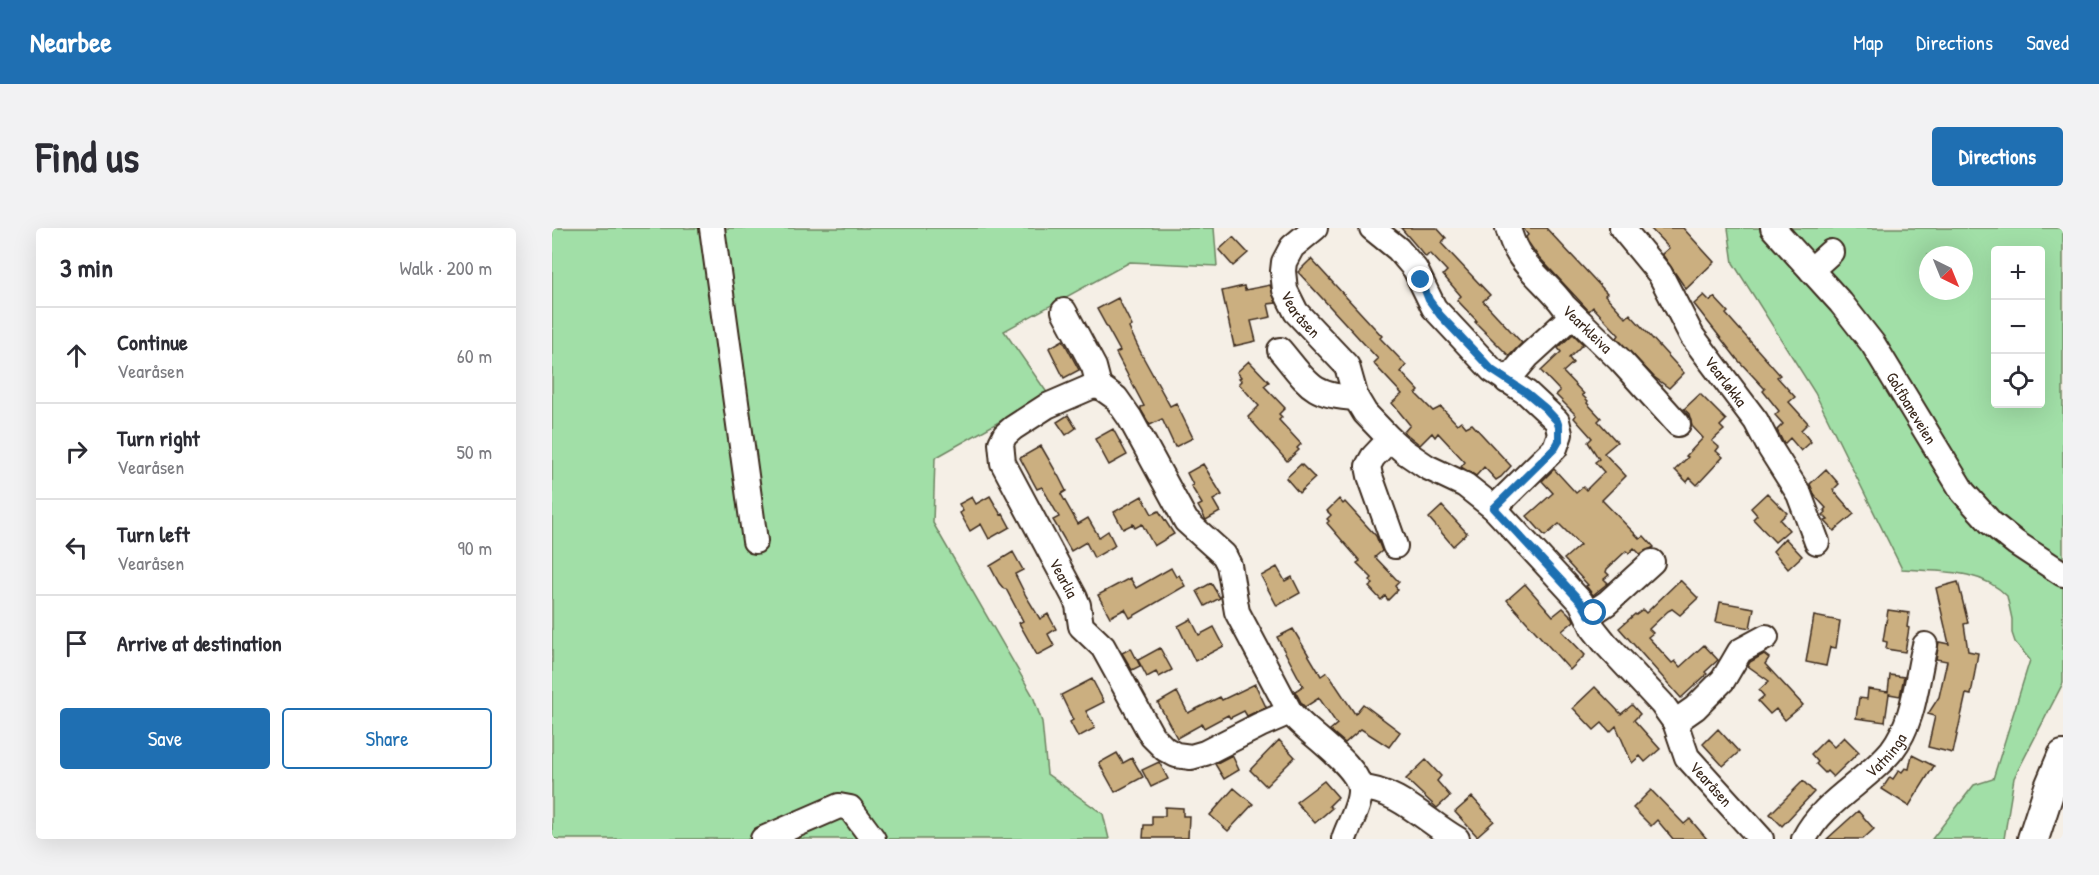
<!DOCTYPE html>
<meta charset="utf-8">
<style>
:root{--surface:#fff;--page:#f2f2f3;--text:#2b2b33;--muted:#7c7c81;--line:#e1e1e2;--accent:#1f6fb2}
body{margin:0;font-family:"Patrick Hand",sans-serif;background:var(--page);color:var(--text)}
.controls{position:absolute;right:18px;top:18px;display:grid;overflow:hidden;border-radius:6px;box-shadow:0 6px 24px #0002}
.controls button{width:54px;height:54px;display:grid;place-items:center;padding:0;border:0;border-bottom:2px solid var(--line);background:var(--surface);color:var(--text);font:30px sans-serif}
.compass{position:absolute;left:1367px;top:18px;width:54px;height:54px;border-radius:50%;background:var(--surface);box-shadow:0 6px 24px #0002;rotate:137deg}
.stop{position:absolute;width:18px;height:18px;margin:-14px;border:4px solid #1f6fb2;border-radius:50%;background:#fff}
.stop.end{background:#1f6fb2;border-color:#fff;box-shadow:0 2px 6px #0008}
.list{margin:0;padding:0;list-style:none}
h2{display:flex;justify-content:space-between;align-items:center;height:78px;margin:0;padding:0 24px;font-size:26px}
h2 small{font-size:20px;font-weight:400;color:var(--muted)}
.list li{display:grid;grid-template-columns:39px 1fr auto;gap:18px;align-items:center;box-sizing:border-box;height:96px;padding:0 24px;border-top:2px solid var(--line)}
.list b{display:block;font-size:22px;white-space:nowrap}
.list p{margin:0;font-size:20px;white-space:nowrap;color:var(--muted)}
.list em{font-size:20px;font-style:normal;color:var(--muted)}
.actions{display:flex;gap:12px;padding:18px 24px}
.actions a{flex:1;padding:14px 0;border:2px solid var(--accent);border-radius:6px;text-align:center;font-size:21px;color:var(--accent)}
.actions .main{background:var(--accent);color:#fff}
.icon{flex:none;width:33px;height:33px;fill:none;stroke:currentColor;stroke-width:2;stroke-linecap:round;stroke-linejoin:round}
.map{position:relative;flex:none;width:1511px;height:611px;overflow:hidden;border-radius:6px}
header{display:flex;align-items:center;gap:36px;box-sizing:border-box;height:84px;padding:0 30px;background:var(--accent);color:#fff}
header strong{font-size:28px}
nav{display:flex;gap:33px;margin-inline-start:auto;font-size:21px}
.intro{display:flex;align-items:center;justify-content:space-between;box-sizing:border-box;height:144px;padding:0 36px}
h1{margin:0;font-size:42px}
.button{padding:15px 27px;border-radius:6px;background:var(--accent);color:#fff;font-size:21px;font-weight:700}
main{display:flex;gap:36px;padding:0 36px}
aside{flex:1;background:var(--surface);border-radius:6px;box-shadow:0 6px 24px #0002}
.map>svg:first-child{display:block}
.green{fill:#a1dfa7;stroke:#6e8462;stroke-width:1.5;fill-rule:evenodd}
.building{fill:#cbaf80;stroke:#3b2a1e;stroke-width:1.5}
.lines{fill:none;stroke-linecap:round;stroke-linejoin:round}
.minor-casing{stroke:#3b2a1e;stroke-width:28}
.major-casing{stroke:#3b2a1e;stroke-width:34}
.minor{stroke:#fff;stroke-width:24}
.major{stroke:#fff;stroke-width:30}
.route{stroke:#1f6fb2;stroke-width:8}
.labels{text-anchor:middle;dominant-baseline:central;stroke-width:5;stroke-linejoin:round;paint-order:stroke}
.street-label{font-size:16px;fill:#3b2a1e;stroke:#fff}
</style>
<header>
<strong>Nearbee</strong>
<nav><a>Map</a><a>Directions</a><a>Saved</a></nav>
</header>
<div class="intro"><h1>Find us</h1><a class="button">Directions</a></div>
<main>
<aside>
<h2>3 min<small>Walk · 200 m</small></h2>
<ul class="list">
<li><svg class="icon" aria-label="ahead" viewBox="0 0 24 24"><path d="M12 20V5M6 11l6-6 6 6"/></svg><div><b>Continue</b><p>Vearåsen</p></div><em>60 m</em></li>
<li><svg class="icon" aria-label="right" viewBox="0 0 24 24"><path d="M7 20v-9h11M14 6l5 5-5 5"/></svg><div><b>Turn right</b><p>Vearåsen</p></div><em>50 m</em></li>
<li><svg class="icon" aria-label="left" viewBox="0 0 24 24"><path d="M17 20v-9H6M10 6l-5 5 5 5"/></svg><div><b>Turn left</b><p>Vearåsen</p></div><em>90 m</em></li>
<li><svg class="icon" aria-label="arrive" viewBox="0 0 24 24"><path d="M6 21V4h12l-3 4 3 4H6"/></svg><div><b>Arrive at destination</b></div></li>
</ul>
<div class="actions"><a class="main">Save</a><a>Share</a></div>
</aside>
<div class="map">
<svg width="1511" height="611" viewBox="0 0 1511 611">
<rect width="100%" height="100%" fill="#f5efe6"/>
<filter id="ink" filterUnits="userSpaceOnUse"><feTurbulence type="fractalNoise" baseFrequency=".0167" numOctaves="2"/><feDisplacementMap in="SourceGraphic" scale="12" xChannelSelector="R" yChannelSelector="G"/><feConvolveMatrix kernelMatrix="1 2 1 2 8 2 1 2 1" color-interpolation-filters="sRGB"/></filter>
<g filter="url(#ink)">
<!-- green -->
<path class="green" d="M0 0H662L665 38 578 34 452 103 496 166 383 230 381 295 481 468 490 494 495 546 551 586 557 611H0Z
M1176 0H1511V455L1462 550 1452 611H1380L1422 557 1441 551 1478 432 1463 414 1460 405V391L1455 368C1428 340 1385 344 1350 341L1263 165 1181 35ZM1444 22H1488V176H1444ZM1376 27H1412V63H1376Z"/>
<!-- building -->
<path class="building" d="M849 0H885L894 10 889 15 938 67 931 73 970 115 957 128 923 94 925 93 905 72 909 68 891 47 895 43 878 25 874 29Z
M971 0H994L1055 65 1053 67 1074 90 1078 86 1132 145 1117 160 1102 149 1065 110 1067 107 1041 79 1037 83 985 27 976 14 974 9 976 7Z
M1098 0H1131L1162 34 1134 61 1110 26 1117 20Z
M681 9 696 25 681 38 667 22Z
M759 31 830 108 828 110 854 137 849 144 867 163 864 166 881 183 889 179 905 196 909 193 914 199 920 196 959 238 949 249 944 252 932 239 924 248 909 239 913 234 886 205 883 209 880 205 868 217 852 204 858 197 840 175 850 166 823 137 822 135 826 131 746 44Z
M718 57 724 75 716 76 719 89 699 93 704 113 682 118 670 63 692 58 693 62Z
M1152 67 1158 73 1162 69 1176 84 1174 86 1228 147 1225 149 1243 169 1237 174 1256 195 1249 202 1259 214 1249 223 1238 210 1232 216 1225 202 1231 196 1223 187 1227 183 1211 163 1213 161 1185 131 1142 76Z
M566 70 580 98 577 100 591 129 618 178 624 175 641 210 623 219 610 191 598 197 589 182V179L592 178 564 125 568 123 545 81Z
M1021 106 1031 116 1017 130 1021 135 1011 144 1032 166 1030 167 1036 173 1035 175 1049 190 1046 193 1065 214 1052 225 1074 248 1050 272 1088 311 1092 308 1102 319 1088 326 1082 320 1077 325 1074 323 1055 341 1054 344 1057 347 1052 351 1056 355 1041 367 1034 358 1036 357 1012 331 1028 317 1007 296 993 308 975 288 1001 265 990 253 1002 241 1024 265 1031 259 1034 262 1052 244 1043 234 1047 231 1036 214 1040 210 1022 190 1024 187 1004 167 1008 163 989 143 1009 124 1006 120Z
M511 112 527 142 512 150 497 120Z
M697 133 717 154 712 158 733 180 727 186 730 189 727 192 749 216 745 220 747 222 735 233 696 189 707 178 687 156 690 153 687 150 689 149 685 144Z
M1148 166 1174 192 1168 198 1172 202 1160 213 1167 219 1164 223 1171 229 1145 257 1138 250 1135 254 1123 242 1136 229 1134 228 1151 210 1140 198 1137 186 1132 181Z
M516 187 524 200 514 207 505 194Z
M561 201 575 227 557 237 543 211Z
M489 218 507 249 514 263 509 266 526 296 536 290 547 309 556 303 563 317 561 319 542 330 534 314 519 323 501 292 507 289 490 259 485 261 468 230Z
M651 236 670 267 661 272 668 284 654 292 646 278 650 276 639 258 641 257 635 245Z
M749 236 763 250 747 265 734 250Z
M1274 241 1287 256 1281 262 1302 286 1282 303 1273 293 1276 292 1271 287 1274 284 1272 282 1274 280 1263 268 1258 256Z
M1215 265 1235 285 1228 292 1237 302 1223 314 1201 291 1205 287 1199 280Z
M438 268 449 287 451 286 458 299 437 311 429 296 418 303 408 285 411 283 407 276 420 269 424 276Z
M590 268 600 286 607 283 622 306 602 318 590 296 583 300 581 296 571 301 562 284Z
M787 271 791 276 793 274 824 308 830 323 823 329 847 354 843 358 846 362 836 372 833 368 829 372 817 359 821 356 818 352 820 350 805 335 808 333 775 295 777 293 775 291 779 287 775 283Z
M890 278 915 305 901 318 877 290Z
M1233 310 1250 328 1236 341 1221 323Z
M461 324 471 342 463 346 474 368 488 391 496 386 504 401 496 406 502 418 485 427 467 395 471 393 454 361H452L447 355 438 338Z
M725 339 733 353 740 349 748 365 725 378 709 348Z
M619 340 624 349 627 347 633 358 578 390 573 381 558 389 546 367 578 350 584 360Z
M1128 352 1146 370 1128 387 1120 381 1116 383 1097 401 1101 405 1096 409 1120 435 1123 433 1128 439 1152 417 1166 432 1153 444 1155 446 1129 470 1067 400 1083 386 1084 387 1091 382 1094 385Z
M1406 354 1416 395 1412 396 1416 423 1426 425 1419 467 1414 466 1401 525 1376 519 1383 488 1376 486 1387 469 1395 433 1384 431 1387 414 1397 416 1384 360Z
M659 355 668 370 653 378 645 363Z
M973 356 1001 388 1011 380 1021 390 1022 393 1010 403 1033 427 1018 442 955 372Z
M1168 374 1202 380 1198 400 1164 394Z
M1336 382 1357 385 1355 399 1357 400 1353 424 1334 421 1335 414 1331 413Z
M1262 388 1288 393 1284 420 1278 419 1274 438 1254 434Z
M639 391 647 407 662 399 672 418 643 433 626 398Z
M741 401 769 448 775 444 803 486 811 476 848 504 837 519 809 501 793 515 778 502 785 496 767 470 753 479 750 476 743 463 751 458 725 409Z
M579 420 588 438 580 442 570 425Z
M608 420 620 442 607 449 604 444 595 449 586 432Z
M1212 426 1217 430 1213 436 1251 477 1233 492 1224 481 1218 486 1206 473 1212 468 1207 462 1217 453 1196 438 1198 434Z
M1338 447 1352 449 1348 468 1337 466 1333 494 1304 490 1307 470 1315 471 1316 461 1336 464Z
M540 451 552 474 534 483 543 500 526 509 518 494 521 492 509 467Z
M703 456 714 479 695 488 692 483 678 490 676 487 652 500 650 496 625 510 606 475 625 464 636 485 668 469 670 472Z
M1043 459 1069 486 1080 477 1088 486 1082 492 1108 521 1093 534 1088 528 1080 535 1064 498 1058 504 1050 495 1042 502 1021 480Z
M1166 501 1187 524 1171 538 1151 516Z
M1292 509 1307 524 1281 549 1275 543 1273 545 1264 536 1266 534 1259 526 1274 511 1282 519Z
M727 512 743 529 714 558 698 542Z
M565 525 571 535 580 530 591 549 563 564 547 535Z
M680 527 687 542 672 551 663 536Z
M1360 527 1382 538 1357 578 1330 561 1338 549 1341 551 1347 542 1350 544 1353 540 1357 541Z
M874 532 889 548 885 553 898 568 885 580 854 551Z
M607 534 616 551 599 559 590 542Z
M772 553 786 569 777 578 780 580 763 595 744 574Z
M1251 553 1262 564 1230 598 1218 586Z
M682 560 701 576 676 603 658 587Z
M1099 562 1132 596 1138 591 1155 611H1121L1105 592 1099 598 1081 580Z
M920 569 942 593 925 608 903 584Z
M613 579 631 580V588H637L636 610H591L592 597H600V588H613Z
M1306 583 1322 601 1311 611H1275Z"/>
<g class="lines">
<defs>
<g id="minor">
<path d="M160 0 203 313"/>
<path id="s1" d="M763 0 740 19 732 34 731 43 733 62 744 84 795 138 804 170 813 185 838 211 853 224 875 239 913 257 942 280 1029 374 1041 400 1053 415 1110 476 1123 494 1135 529 1209 611"/>
<path d="M820 0 846 21 863 41 882 80 940 142 975 165 1005 193 1008 206 1003 220 942 280"/>
<path id="s2" d="M956 0C958 7 961 16 965 23 975 42 999 59 1012 78L1068 132 1126 196"/>
<path id="s3" d="M1070 0 1108 46 1140 108 1204 193 1218 220 1247 266 1265 314"/>
<path id="s4" d="M1221 0 1289 75 1321 116 1411 264 1439 295 1464 315 1511 346"/>
<path d="M1259 42 1279 24"/>
<path d="M512 83 542 139 547 158"/>
<path d="M728 122C756 155 758 168 804 170"/>
<path d="M955 153 975 129 1021 87"/>
<path d="M838 211 821 229 816 238 818 248 843 318"/>
<path d="M1037 387 1055 375 1100 334"/>
<path d="M738 484 708 497 653 525 639 529 624 527 613 521 600 508 551 419 529 398 526 377 522 368 451 235 449 215 453 207 461 200 495 178 539 159 547 158 564 170 578 190 634 293 672 327 677 337 685 384 738 484C754 505 809 538 808 563 808 578 797 596 792 611"/>
<path d="M1123 494 1143 480 1171 452 1188 423 1214 409"/>
<path d="M809 560C845 561 875 594 905 611"/>
<path d="M211 611 287 578 298 580 321 611"/>
<path id="s5" d="M1252 611C1271 573 1314 554 1340 522 1363 492 1364 453 1373 417"/>
</g>
<path id="major" d="M1481 611 1498 559 1511 528"/>
</defs>
<!-- minor casing -->
<use href="#minor" class="minor-casing"/>
<!-- major casing -->
<use href="#major" class="major-casing"/>
<!-- minor -->
<use href="#minor" class="minor"/>
<!-- major -->
<use href="#major" class="major"/>
</g>
</g>
<g class="lines" filter="url(#ink)">
<!-- route -->
<path class="route" d="M869 52 877 72 888 87 940 142 975 165 993 180 1005 193 1007 199V213L1003 220 942 280 1029 374 1037 387 1042 385"/>
</g>
<g class="labels">
<!-- street labels -->
<g class="street-label">
<text stroke="none"><textPath href="#s1" startOffset="104">Vearåsen</textPath></text>
<text stroke="none"><textPath href="#s2" startOffset="130">Vearkleiva</textPath></text>
<text stroke="none"><textPath href="#s3" startOffset="186">Vearløkka</textPath></text>
<text stroke="none"><textPath href="#s4" startOffset="228">Golfbaneveien</textPath></text>
<text transform="translate(512 350) rotate(62)">Vearlia</text>
<text stroke="none"><textPath href="#s5" startOffset="118">Vatninga</textPath></text>
<text stroke="none"><textPath href="#s1" startOffset="741">Vearåsen</textPath></text>
</g>
</g>
</svg>
<div class="controls">
<button>+</button>
<button>−</button>
<button><svg class="icon" aria-label="locate" viewBox="0 0 24 24"><circle cx="12" cy="12" r="6"/><path d="M12 2v4M12 18v4M2 12h4M18 12h4"/></svg></button>
</div>
<svg class="compass" viewBox="-18 -18 36 36"><path d="M0-13l5 13h-10z" fill="#e53935"/><path d="M0 13l5-13h-10z" fill="#7c7c81"/></svg>
<div class="stop" style="left:1042px;top:385px"></div>
<div class="stop end" style="left:869px;top:52px"></div>
</div>
</main>
